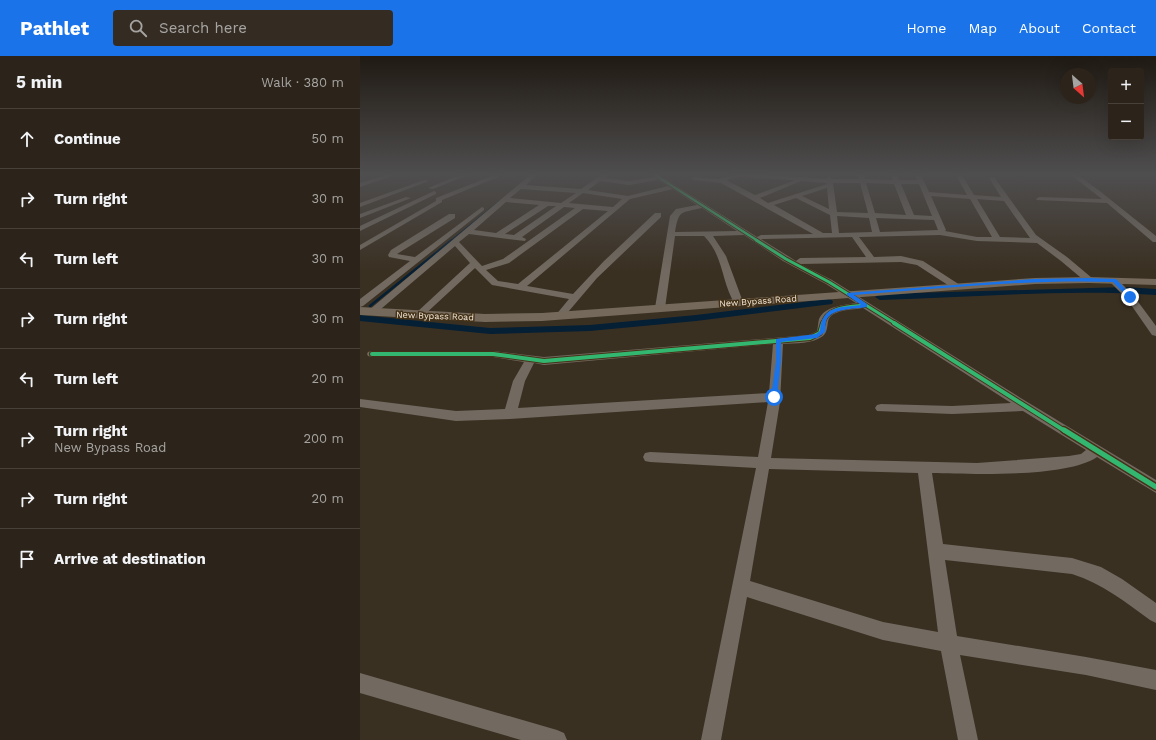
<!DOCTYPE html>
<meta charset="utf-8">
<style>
:root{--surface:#2c241a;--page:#342c23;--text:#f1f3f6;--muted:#a6a4a2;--line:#484139;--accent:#1a73e8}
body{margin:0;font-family:"Work Sans",sans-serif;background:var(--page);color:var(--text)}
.controls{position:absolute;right:12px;top:12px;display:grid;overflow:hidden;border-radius:4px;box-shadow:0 4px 16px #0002}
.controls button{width:36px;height:36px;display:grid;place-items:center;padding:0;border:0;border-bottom:1px solid var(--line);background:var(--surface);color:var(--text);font:20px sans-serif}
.compass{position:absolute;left:700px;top:12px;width:36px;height:36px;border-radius:50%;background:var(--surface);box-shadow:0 4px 16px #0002;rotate:152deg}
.stop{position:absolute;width:12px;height:12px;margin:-9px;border:3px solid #1a73e8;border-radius:50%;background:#fff}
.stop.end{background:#1a73e8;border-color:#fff;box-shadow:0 1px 4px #0008}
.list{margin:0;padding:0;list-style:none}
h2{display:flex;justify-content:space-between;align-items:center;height:52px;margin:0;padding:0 16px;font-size:17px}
h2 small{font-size:13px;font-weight:400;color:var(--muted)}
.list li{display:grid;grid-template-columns:26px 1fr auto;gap:12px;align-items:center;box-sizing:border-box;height:60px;padding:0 16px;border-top:1px solid var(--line)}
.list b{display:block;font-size:15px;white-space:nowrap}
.list p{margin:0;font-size:13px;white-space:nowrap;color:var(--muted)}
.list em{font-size:13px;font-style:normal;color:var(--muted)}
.icon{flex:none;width:22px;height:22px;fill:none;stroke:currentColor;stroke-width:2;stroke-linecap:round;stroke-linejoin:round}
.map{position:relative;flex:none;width:796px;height:684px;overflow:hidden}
header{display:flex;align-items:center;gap:24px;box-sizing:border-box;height:56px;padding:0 20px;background:var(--accent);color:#fff}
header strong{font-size:19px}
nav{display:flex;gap:22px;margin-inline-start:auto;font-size:14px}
.search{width:280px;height:36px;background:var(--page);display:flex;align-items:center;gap:10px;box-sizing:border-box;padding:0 14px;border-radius:4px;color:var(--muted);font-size:15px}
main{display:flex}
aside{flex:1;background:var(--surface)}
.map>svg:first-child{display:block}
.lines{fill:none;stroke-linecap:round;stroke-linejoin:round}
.stream-far1{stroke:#051f35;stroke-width:2}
.stream{stroke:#051f35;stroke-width:2.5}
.canal{fill:#051f35;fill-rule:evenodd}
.minor{fill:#726a60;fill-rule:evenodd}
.major{fill:#74695b;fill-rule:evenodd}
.cycleway-far3-casing{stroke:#443218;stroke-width:4}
.cycleway-far2-casing{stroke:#443218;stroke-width:5}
.cycleway-far1-casing{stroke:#443218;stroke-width:6}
.cycleway-casing{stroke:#443218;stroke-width:8}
.cycleway-far3{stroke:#33b770;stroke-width:2.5}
.cycleway-far2{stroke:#33b770;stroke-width:3}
.cycleway-far1{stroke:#33b770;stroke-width:4}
.cycleway{stroke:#33b770;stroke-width:5}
.route{fill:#1a73e8}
.labels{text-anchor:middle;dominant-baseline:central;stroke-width:3;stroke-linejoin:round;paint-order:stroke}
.far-street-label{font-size:9px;fill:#f4e8d9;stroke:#443218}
</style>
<header>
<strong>Pathlet</strong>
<div class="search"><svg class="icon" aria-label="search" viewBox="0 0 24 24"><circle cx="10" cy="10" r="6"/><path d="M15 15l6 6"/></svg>Search here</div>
<nav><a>Home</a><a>Map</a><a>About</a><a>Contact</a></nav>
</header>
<main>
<aside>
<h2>5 min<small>Walk · 380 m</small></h2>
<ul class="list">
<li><svg class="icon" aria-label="ahead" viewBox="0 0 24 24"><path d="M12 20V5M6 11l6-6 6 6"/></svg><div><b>Continue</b></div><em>50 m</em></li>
<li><svg class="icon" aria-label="right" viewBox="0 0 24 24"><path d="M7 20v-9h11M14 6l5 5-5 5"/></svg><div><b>Turn right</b></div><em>30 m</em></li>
<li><svg class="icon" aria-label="left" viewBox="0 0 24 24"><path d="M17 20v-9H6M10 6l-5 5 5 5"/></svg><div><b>Turn left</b></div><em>30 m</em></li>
<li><svg class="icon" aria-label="right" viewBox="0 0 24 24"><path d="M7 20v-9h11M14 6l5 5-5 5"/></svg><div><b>Turn right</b></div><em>30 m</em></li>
<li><svg class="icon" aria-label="left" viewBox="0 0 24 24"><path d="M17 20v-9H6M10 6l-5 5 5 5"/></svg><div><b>Turn left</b></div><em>20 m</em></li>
<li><svg class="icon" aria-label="right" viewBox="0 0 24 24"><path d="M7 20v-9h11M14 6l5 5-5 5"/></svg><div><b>Turn right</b><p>New Bypass Road</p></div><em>200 m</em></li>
<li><svg class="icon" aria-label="right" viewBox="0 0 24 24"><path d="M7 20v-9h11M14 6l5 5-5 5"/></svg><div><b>Turn right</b></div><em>20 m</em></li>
<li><svg class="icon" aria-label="arrive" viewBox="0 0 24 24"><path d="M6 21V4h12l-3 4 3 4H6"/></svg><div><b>Arrive at destination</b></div></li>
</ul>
</aside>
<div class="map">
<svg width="796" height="684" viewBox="0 0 796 684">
<rect width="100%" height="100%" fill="#3a3022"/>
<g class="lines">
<!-- stream-far1 -->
<path class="stream-far1" d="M91 185 140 145"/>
<!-- stream -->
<path class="stream" d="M10 250 92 184"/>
<!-- canal -->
<path class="canal" d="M766 231 796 233V239C705 233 612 241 520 244L515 241 520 238Z
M468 243 472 244 473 246 472 248 336 265 230 275 130 278 0 265V259L130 272 230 269 336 259Z"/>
<!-- minor -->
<path class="minor" d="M26 119H35L0 131V127Z
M99 119H108L73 133 68 132Z
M134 119H143L82 144V146L0 194V189L76 145V142Z
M170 119H177L166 129 221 133 241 119H248L245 122 269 125 294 121 292 119H299L397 181 401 179 453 178 361 127 334 124 331 122 332 121 358 123 372 119H407L466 123 469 120 472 123H499L498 119H504L505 123 533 124 531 119H537L539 124H557L555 119H561L569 136 607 139 596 119H602L614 139 641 141 629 122 634 121 676 179 707 201 732 222 733 224 732 226H726L701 205 677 187 617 185 580 179 499 181 514 201 541 200 563 205 600 229 602 231 600 233H594L557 209 541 206 440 208 472 224 659 341 796 424V437L737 401C707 422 610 418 572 417L583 488 712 502 741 511 762 523 796 547V567L790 564C764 545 743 528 712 518L585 504 597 580 726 601 796 614V634L726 619 600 599 618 684H598L581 595 523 584 387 541 361 684H341L396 412 290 406 285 405 283 401 285 397 290 396 398 401 408 346 150 363 96 365 0 351V343L96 355 145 353 153 325 164 306 133 301H12L8 300 7 298 8 296 12 295H133L184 301 449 279 457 275C458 271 458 267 459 263 465 250 484 249 496 247L466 228 423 205 384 179 353 180 366 200 383 246 378 249 375 248C361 226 364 200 344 180H315L305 252 303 254H297L295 252 310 160 316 153 337 149 313 133 270 143 167 230 213 238 244 205 295 157H301V161L237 222 203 262H197L195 260 209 243 132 229 115 212 62 261H56L54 259 56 257 110 207 95 190 15 258H9L7 256 9 254ZM379 121 433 124V125L395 139 366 124ZM298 124 308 130 268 140 228 134 240 125 269 129ZM441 125 466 127 467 128 408 147 400 142ZM473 127H500L508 157 477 156ZM506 127 534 128 546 159 515 157ZM541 128H559L572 160 554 159ZM467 132 469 153 442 140ZM161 133 216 137 201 147 150 142ZM223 137 262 143 253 151 209 147ZM571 140 610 143 632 181H617L585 175 586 174ZM436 142 470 159 472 177H463L414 149ZM617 143 644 145 670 182 640 181ZM146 146 179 149 136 177 114 174ZM188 150H196L154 179 145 178ZM204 151 215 152 143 203 122 210 99 186 109 178 165 185 166 183 162 181ZM342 152 377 175 315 176C319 153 321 157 342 152ZM223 153 248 155 158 228 138 225 126 214 149 207ZM477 160 509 162 512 176 479 177ZM516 162 574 164 578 174 520 176ZM492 181 506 201 440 202 436 205 401 183ZM503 252 651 347 592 350 521 348 517 349 515 352 517 355 592 358 663 355 726 394 721 398 709 400 617 407 411 402 420 346 423 288C435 287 453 288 463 280 467 276 467 272 468 266 470 253 493 254 503 252ZM413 288 409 337 158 352 165 325 174 307 184 309ZM409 413 558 417 578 576 523 566 390 525Z
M711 119H718L741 136 796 180V186H793L747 147 677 144 676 143 679 141 742 143Z
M64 124 69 125 0 151V147Z
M74 135 76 136V138L0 175V170Z
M46 141 51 142 0 162V158Z
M122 151 124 152V154L3 250 0 251V243L50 205 29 201 28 199 31 194 89 158H95V162L37 198 55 201Z
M754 222 757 223 773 239 796 270V280L792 279 767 243 751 227 750 225Z
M0 617 197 674 204 677 207 684H161L0 637Z"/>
<!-- major -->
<path class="major" d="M729 221 796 223V229L729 227 675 228 182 265 125 266 0 259V251L125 258 182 257 675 222Z"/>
<defs>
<path id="cycleway-far3" d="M295 119 398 185"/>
<path id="cycleway-far2" d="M396 184 426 203 469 226 536 268
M463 268C466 250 491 251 505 249"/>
<path id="cycleway-far1" d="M534 267 705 375
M12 298H133L184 305 450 282 460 277 463 267"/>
<path id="cycleway" d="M704 374 796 431"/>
</defs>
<!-- cycleway-far3 casing -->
<use href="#cycleway-far3" class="cycleway-far3-casing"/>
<!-- cycleway-far2 casing -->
<use href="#cycleway-far2" class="cycleway-far2-casing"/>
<!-- cycleway-far1 casing -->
<use href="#cycleway-far1" class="cycleway-far1-casing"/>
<!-- cycleway casing -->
<use href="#cycleway" class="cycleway-casing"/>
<!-- cycleway-far3 -->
<use href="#cycleway-far3" class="cycleway-far3"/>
<!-- cycleway-far2 -->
<use href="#cycleway-far2" class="cycleway-far2"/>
<!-- cycleway-far1 -->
<use href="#cycleway-far1" class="cycleway-far1"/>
<!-- cycleway -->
<use href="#cycleway" class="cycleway"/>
</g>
<!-- sky -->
<linearGradient id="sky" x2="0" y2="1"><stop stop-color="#201a13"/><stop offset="0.55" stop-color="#4f4e4f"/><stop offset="1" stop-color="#4f4e4f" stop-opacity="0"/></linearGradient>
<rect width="796" height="215" fill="url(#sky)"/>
<!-- route -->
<path class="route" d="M729 222 756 223 773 241 768 242 753 226C667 223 580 233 494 239L507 248V251C496 253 473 252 467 263 465 266 466 272 465 276L457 282 421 286V305L417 341 414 343 411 341 416 305V283L456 278 460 275C462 249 479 252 501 249L487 239V237L674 223Z"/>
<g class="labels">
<!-- far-street labels -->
<g class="far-street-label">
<text transform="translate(398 245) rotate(-4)">New Bypass Road</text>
<text transform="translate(75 260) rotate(2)">New Bypass Road</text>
</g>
</g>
</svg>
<div class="controls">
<button>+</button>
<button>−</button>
</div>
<svg class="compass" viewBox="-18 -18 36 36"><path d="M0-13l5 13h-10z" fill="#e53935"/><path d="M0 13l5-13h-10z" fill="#a6a4a2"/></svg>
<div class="stop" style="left:414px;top:341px"></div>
<div class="stop end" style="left:770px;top:241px"></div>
</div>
</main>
